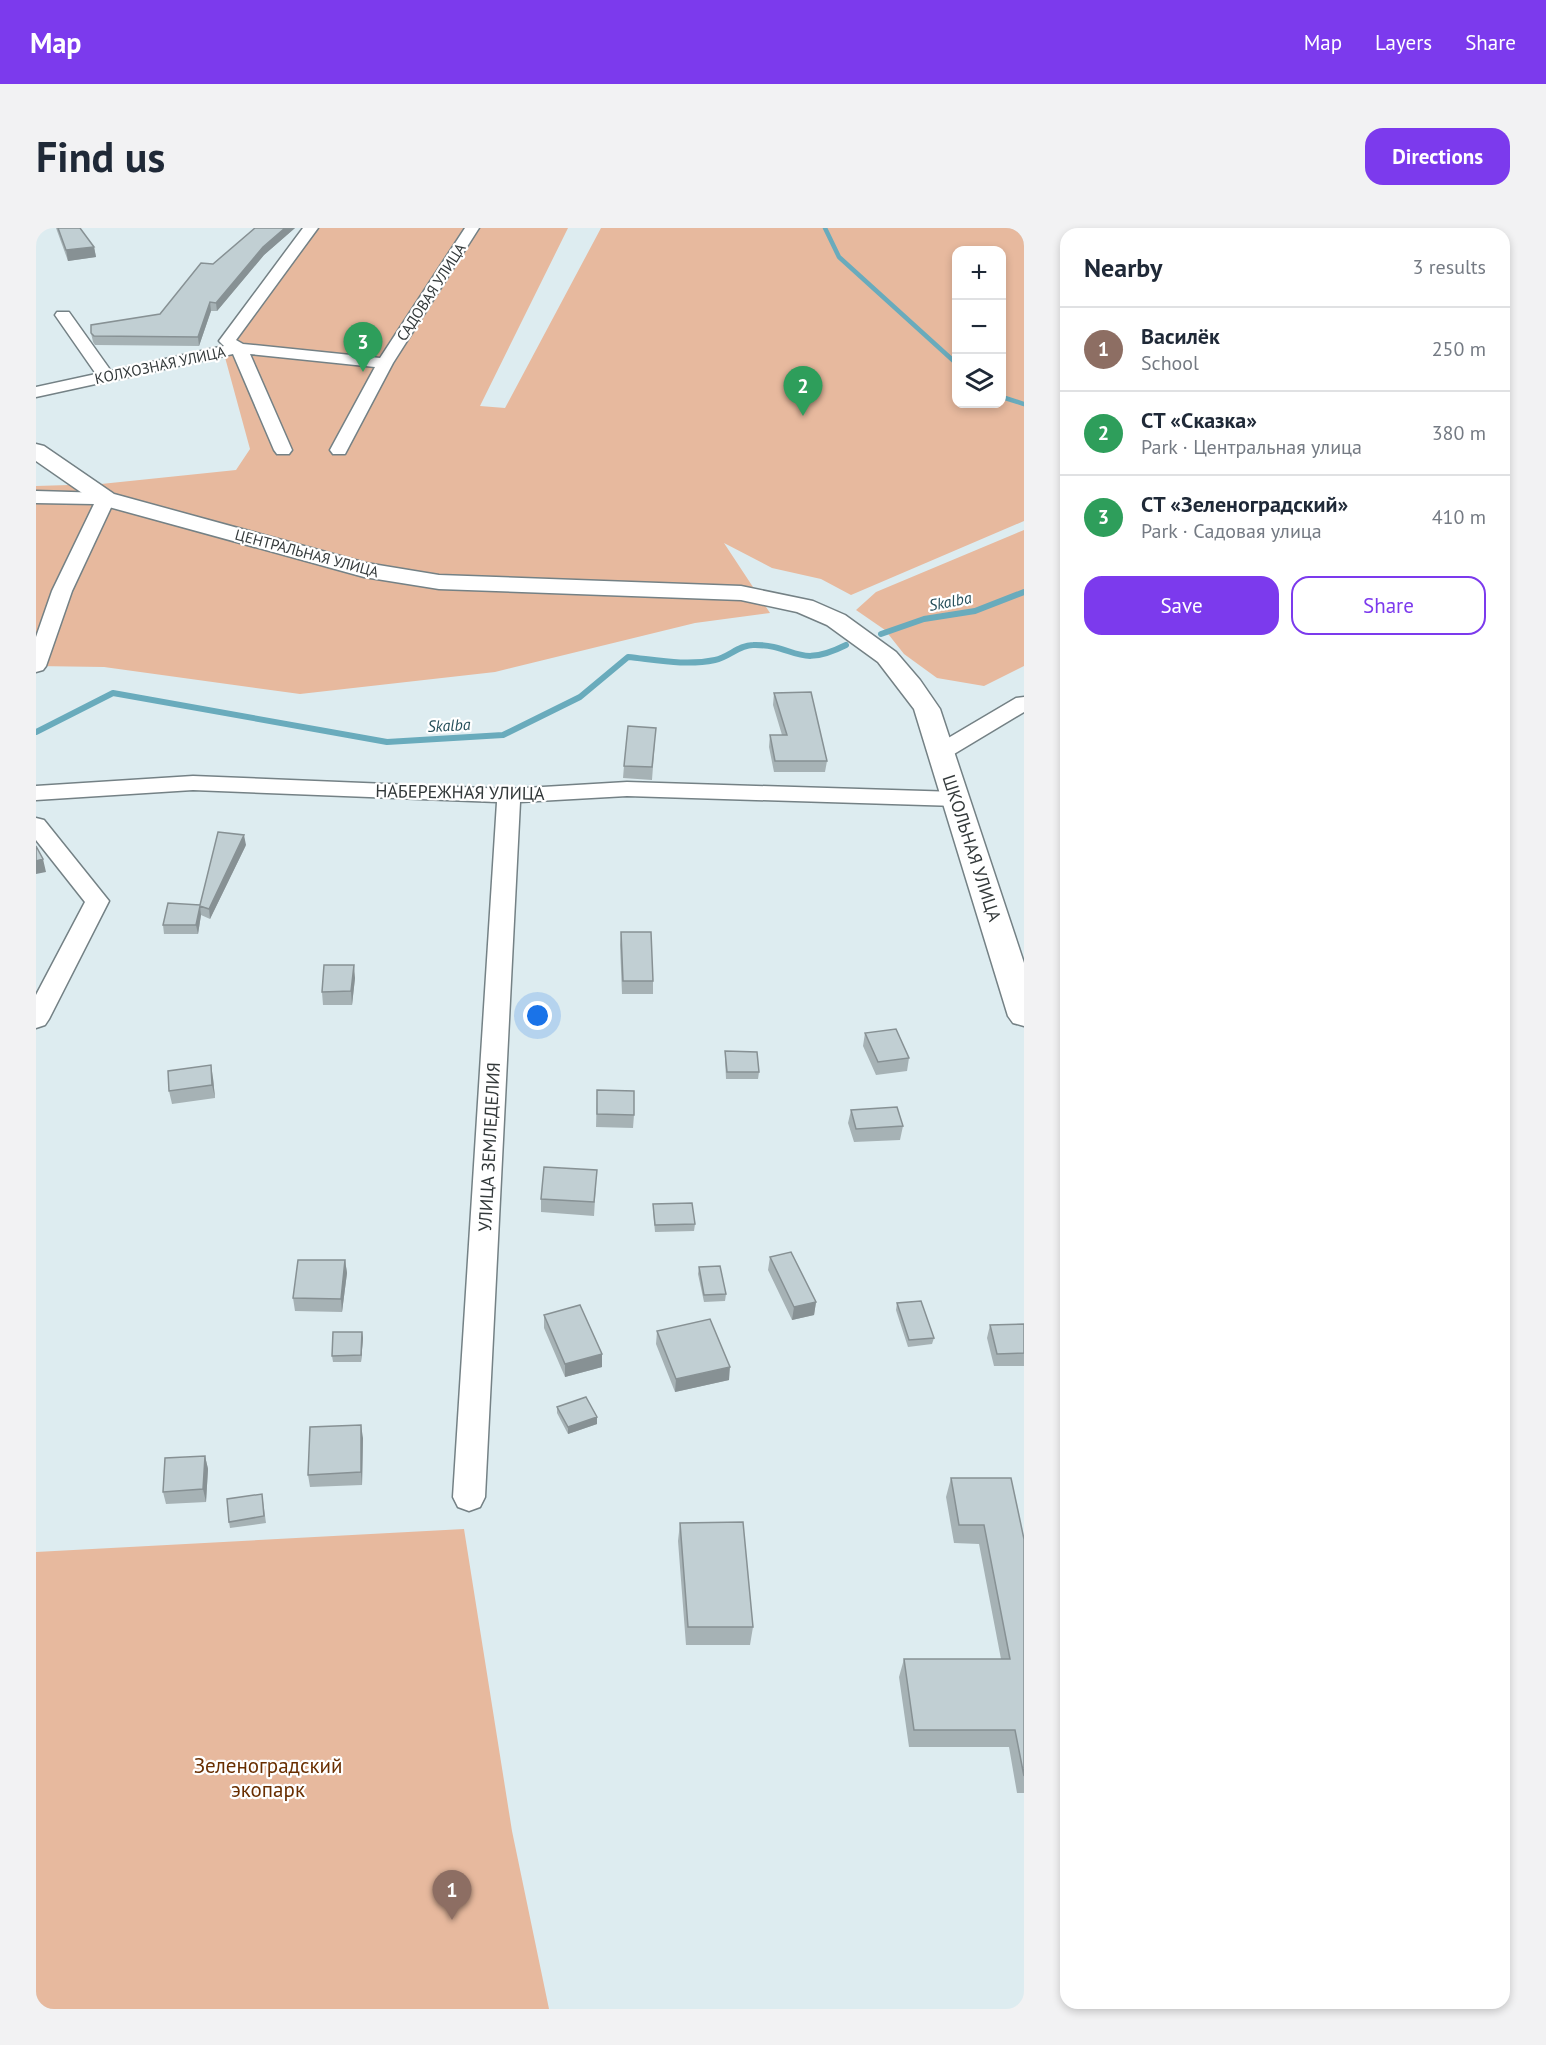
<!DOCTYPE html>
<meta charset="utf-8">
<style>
:root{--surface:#fff;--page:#f2f2f3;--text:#1f2937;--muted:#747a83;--line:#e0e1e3;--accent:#7c3aed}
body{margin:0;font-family:"PT Sans",sans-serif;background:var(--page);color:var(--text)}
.controls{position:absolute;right:18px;top:18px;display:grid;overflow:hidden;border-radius:12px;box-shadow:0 3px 9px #0003}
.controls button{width:54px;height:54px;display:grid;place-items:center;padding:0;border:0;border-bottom:2px solid var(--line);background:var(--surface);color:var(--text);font:30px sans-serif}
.you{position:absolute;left:502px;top:788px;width:21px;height:21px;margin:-15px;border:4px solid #fff;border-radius:50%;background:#1a73e8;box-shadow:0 0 0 9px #1a73e833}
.badge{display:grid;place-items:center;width:39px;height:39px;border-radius:50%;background:var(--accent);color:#fff;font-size:20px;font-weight:700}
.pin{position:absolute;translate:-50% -50px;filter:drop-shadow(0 2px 3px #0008)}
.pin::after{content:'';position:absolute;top:32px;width:21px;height:18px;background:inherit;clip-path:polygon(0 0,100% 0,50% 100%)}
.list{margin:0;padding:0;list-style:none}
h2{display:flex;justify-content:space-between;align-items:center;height:78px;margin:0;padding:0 24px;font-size:26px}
h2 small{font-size:20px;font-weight:400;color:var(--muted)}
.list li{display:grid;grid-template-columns:39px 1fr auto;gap:18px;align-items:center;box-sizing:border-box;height:84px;padding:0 24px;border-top:2px solid var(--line)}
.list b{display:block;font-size:22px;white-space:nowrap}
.list p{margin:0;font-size:20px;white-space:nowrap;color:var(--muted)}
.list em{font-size:20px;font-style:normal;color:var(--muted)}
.actions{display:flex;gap:12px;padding:18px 24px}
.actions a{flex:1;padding:14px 0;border:2px solid var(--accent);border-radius:18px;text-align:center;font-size:21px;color:var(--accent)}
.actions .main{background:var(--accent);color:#fff}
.icon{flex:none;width:33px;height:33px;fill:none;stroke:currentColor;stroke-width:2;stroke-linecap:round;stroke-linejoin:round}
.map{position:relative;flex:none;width:988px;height:1781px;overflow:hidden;border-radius:18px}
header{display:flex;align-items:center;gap:36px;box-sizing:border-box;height:84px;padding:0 30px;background:var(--accent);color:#fff}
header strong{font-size:28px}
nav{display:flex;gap:33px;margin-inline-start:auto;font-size:21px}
.intro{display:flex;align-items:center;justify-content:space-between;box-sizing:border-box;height:144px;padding:0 36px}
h1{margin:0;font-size:42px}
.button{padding:15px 27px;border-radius:18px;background:var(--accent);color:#fff;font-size:21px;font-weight:700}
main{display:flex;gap:36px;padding:0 36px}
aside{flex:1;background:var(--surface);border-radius:18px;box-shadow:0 3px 9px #0003}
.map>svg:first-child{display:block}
.green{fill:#e7b99e;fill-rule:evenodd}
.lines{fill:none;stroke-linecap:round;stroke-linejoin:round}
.stream-far1{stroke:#69abbc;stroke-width:4.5}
.stream{stroke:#69abbc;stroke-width:6}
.street-casing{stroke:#748185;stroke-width:3}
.secondary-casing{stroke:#748185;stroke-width:3}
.street{fill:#fff;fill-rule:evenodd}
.secondary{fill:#fff;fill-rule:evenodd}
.wall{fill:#a6b2b5}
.shaded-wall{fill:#879194}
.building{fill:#c1cfd3;stroke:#879194;stroke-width:1.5}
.labels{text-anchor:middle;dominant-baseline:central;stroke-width:4.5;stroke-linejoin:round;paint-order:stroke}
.far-street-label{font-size:15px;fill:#33393a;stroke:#fff}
.far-water-label{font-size:16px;font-style:italic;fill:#27505b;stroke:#fff}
.street-label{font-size:18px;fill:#33393a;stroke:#fff}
.near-park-label{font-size:21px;fill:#692e00;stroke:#fff}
</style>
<header>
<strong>Map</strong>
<nav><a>Map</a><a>Layers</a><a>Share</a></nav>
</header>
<div class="intro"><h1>Find us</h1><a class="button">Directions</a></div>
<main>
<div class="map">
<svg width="988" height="1781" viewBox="0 0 988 1781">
<rect width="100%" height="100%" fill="#ddecf0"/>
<!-- green -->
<path class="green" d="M271 0H532L444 178 469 180 565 0H988V293L815 367 785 351 736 340 688 315 734 385 659 395 459 444 264 466 68 439 0 438V258L65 256 200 242 214 221 184 111ZM921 22H966V176H921Z
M988 302V438L948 458 901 450 868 426 849 402 820 382 840 364Z
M428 1301 476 1603 513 1781H0V1324Z"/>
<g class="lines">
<!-- stream-far1 -->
<path class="stream-far1" d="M789 0 803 29 921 136
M966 169 988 176"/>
<!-- stream -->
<path class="stream" d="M845 406 888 391 939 383 988 364
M0 504 77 465 351 514 467 507 544 469 592 429C621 432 650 438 679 432 693 429 703 417 717 417 760 416 760 442 810 417"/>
<defs>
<path id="street" d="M267 0H282L200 112 207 116 344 130 429 0H443L357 135 309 226H297L294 222 339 139 214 126 256 222 253 226H241L238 222 197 126 0 169V159L60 146 19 87 21 84H33L75 143 188 118 183 113Z
M0 263 70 265 77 267 79 271 36 363 10 438 7 442 0 444V409L16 363 58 276 0 275Z
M988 469V484L913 529 905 531 897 529 894 524 897 519 980 470Z
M157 548 473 561 591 554 921 564 929 566 932 571 929 576 921 578 591 568 484 574 449 1269 444 1279 433 1283 422 1279 417 1269 461 574 157 562 0 572V558Z
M0 590 8 592 73 673 13 791 9 797 0 800V767L49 674 0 612Z"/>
<path id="secondary" d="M0 216 8 218 78 266 330 335 403 347 705 358 777 373 809 387 860 424 884 452 904 481 988 735V798L977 795 972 788 878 481 842 434 791 397 761 384 705 372 403 361 328 349 62 276 0 233Z"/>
</defs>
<!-- street casing -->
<use href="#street" class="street-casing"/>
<!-- secondary casing -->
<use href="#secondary" class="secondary-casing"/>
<!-- street -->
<use href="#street" class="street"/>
<!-- secondary -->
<use href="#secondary" class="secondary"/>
</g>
<!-- wall -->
<path class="wall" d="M20 0H44L58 19 60 29 32 33Z
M219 0H259L228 27 181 83H175L163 118 59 117 57 114 55 105 124 86 177 36Z
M738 465 791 533 789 544H738L733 519 734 507H746L737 477Z
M619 512 616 552 587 550 588 538Z
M210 617 174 691 165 687 162 706H128L127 697 164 677Z
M585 704 617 753V766H586L584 717Z
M319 750 316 777H287L286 764Z
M829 805 873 830 871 843 840 847 827 818Z
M689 823 723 844 722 851H690L689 830Z
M177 850 179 870 136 876 133 863Z
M561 862 598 887 597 900 560 899Z
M815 882 867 898 864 912 818 914 812 895Z
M560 955 558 988 505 984V971Z
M617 976 659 996 658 1003 619 1004 617 982Z
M734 1029 780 1074 778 1087 756 1092 732 1042Z
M309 1032 311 1045 306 1084 259 1083 257 1070Z
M663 1039 690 1066 689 1073 668 1074 662 1046Z
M861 1075 898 1110 896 1116 872 1119 860 1082Z
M508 1087 566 1126V1139L529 1149 508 1100Z
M988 1096V1138H958L951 1110 954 1097Z
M621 1103 693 1152 639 1164 620 1116Z
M326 1104 327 1110 325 1134H297L296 1128Z
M521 1179 561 1196 532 1206 521 1185Z
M327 1210 326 1257 274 1259 272 1247Z
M169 1228 172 1241 170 1274 130 1276 127 1264Z
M915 1250 988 1311V1565H981L973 1519H873L863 1449 868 1431H965L943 1316 918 1315 910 1269Z
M227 1273 230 1295 194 1300 193 1294Z
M644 1295 717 1399 714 1417H650L642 1313Z"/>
<!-- shaded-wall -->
<path class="shaded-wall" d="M249 0H259L228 27 181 83 180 75 227 19Z
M58 19 60 29 32 33 30 22Z
M174 74 175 83 163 118 162 109Z
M208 607 210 617 174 691 173 681Z
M7 631 10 644 0 646V633Z
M164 678 165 687 162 706 160 697Z
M318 737 319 750 316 777 315 763Z
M175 837 177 850 179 870 176 857Z
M309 1032 311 1045 306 1084 305 1071Z
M780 1074 778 1087 756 1092 758 1079Z
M326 1104 327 1110 325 1134V1127Z
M566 1126V1139L529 1149V1136Z
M694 1139 693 1152 639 1164 640 1151Z
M561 1189V1196L532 1206V1199Z
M325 1197 327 1210 326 1257 325 1244Z
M169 1228 172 1241 170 1274 167 1261Z"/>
<!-- building -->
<path class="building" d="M22 0H44L58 19 30 22Z
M219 0H249L227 19 180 75 174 74 162 109 58 108 55 105V97L124 86 165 35 177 36Z
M775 464 791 533H739L734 507H751L738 465Z
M592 498 620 500 616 539 588 538Z
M182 604 208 607 173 681 164 678 160 697H127L132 675 164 677Z
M0 618 7 631 0 633Z
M585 704H615L617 753H587Z
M288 737H318L315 763 286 764Z
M860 801 873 830 842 834 829 805Z
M689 823 721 824 723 844H691Z
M175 837 176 857 133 863 132 843Z
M561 862 598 863V887L561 886Z
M861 879 867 898 820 901 815 882Z
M508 939 561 942 558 974 505 971Z
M656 975 659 996 619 997 617 976Z
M755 1024 780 1074 758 1079 734 1029Z
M262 1032H309L305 1071 257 1070Z
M684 1038 690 1066 668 1067 663 1039Z
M885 1073 898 1110 873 1112 861 1075Z
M544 1077 566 1126 529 1136 508 1087Z
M674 1091 694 1139 640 1151 621 1103Z
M988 1096V1125L961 1126 954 1097Z
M297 1104H326L325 1127 296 1128Z
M550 1169 561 1189 532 1199 521 1179Z
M325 1197V1244L272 1247 274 1199Z
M169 1228 167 1261 127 1264 129 1230Z
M915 1250H975L988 1311V1548L979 1502H878L868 1431H974L948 1297H923Z
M226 1266 228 1288 193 1294 191 1271Z
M707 1294 717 1399H652L644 1295Z"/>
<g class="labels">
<!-- far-street labels -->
<g class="far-street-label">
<text transform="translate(395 64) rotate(-57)">САДОВАЯ УЛИЦА</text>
<text transform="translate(124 137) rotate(-12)">КОЛХОЗНАЯ УЛИЦА</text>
<text transform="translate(271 325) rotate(15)">ЦЕНТРАЛЬНАЯ УЛИЦА</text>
</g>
<!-- far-water labels -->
<g class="far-water-label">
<text transform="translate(914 373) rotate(-11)">Skalba</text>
<text transform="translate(413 497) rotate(-3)">Skalba</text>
</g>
<!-- street labels -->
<g class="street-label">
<text transform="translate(424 564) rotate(1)">НАБЕРЕЖНАЯ УЛИЦА</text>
<text transform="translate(936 620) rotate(72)">ШКОЛЬНАЯ УЛИЦА</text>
<text transform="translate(453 919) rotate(-87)">УЛИЦА ЗЕМЛЕДЕЛИЯ</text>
</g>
<!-- near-park labels -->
<g class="near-park-label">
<text x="232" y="1537">Зеленоградский<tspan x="232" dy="24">экопарк</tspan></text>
</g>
</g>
</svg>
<div class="controls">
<button>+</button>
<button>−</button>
<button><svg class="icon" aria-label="layers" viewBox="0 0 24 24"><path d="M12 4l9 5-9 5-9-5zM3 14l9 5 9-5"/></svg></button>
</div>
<div class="you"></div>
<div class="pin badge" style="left:416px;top:1692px;background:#8d6e63">1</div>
<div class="pin badge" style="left:767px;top:188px;background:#2e9e5b">2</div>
<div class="pin badge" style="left:327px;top:144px;background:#2e9e5b">3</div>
</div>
<aside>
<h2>Nearby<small>3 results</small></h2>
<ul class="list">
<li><span class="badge" style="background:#8d6e63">1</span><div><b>Василёк</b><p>School</p></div><em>250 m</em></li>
<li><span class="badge" style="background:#2e9e5b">2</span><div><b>СТ «Сказка»</b><p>Park · Центральная улица</p></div><em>380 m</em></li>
<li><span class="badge" style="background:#2e9e5b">3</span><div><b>СТ «Зеленоградский»</b><p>Park · Садовая улица</p></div><em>410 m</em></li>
</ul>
<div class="actions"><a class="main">Save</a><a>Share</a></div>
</aside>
</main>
